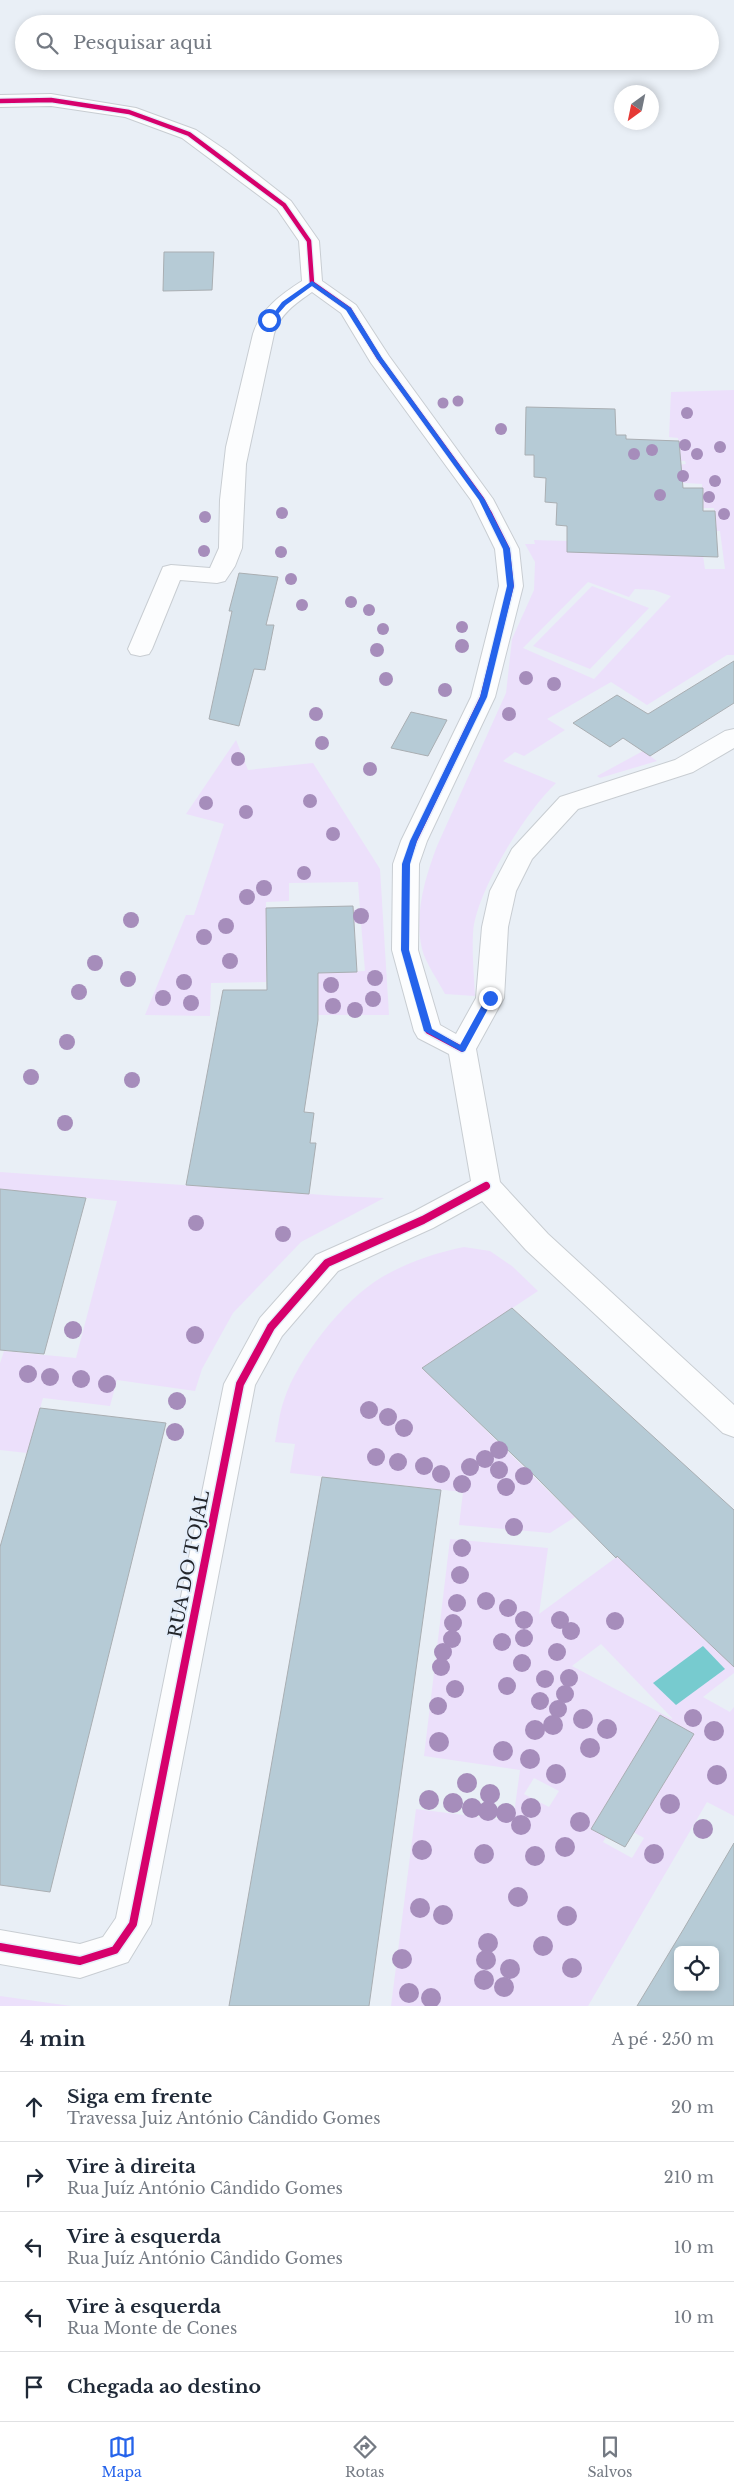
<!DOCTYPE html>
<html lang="pt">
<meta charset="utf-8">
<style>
:root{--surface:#fff;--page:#f2f2f3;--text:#1f2937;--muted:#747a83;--line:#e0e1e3;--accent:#2563eb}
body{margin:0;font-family:"Libre Baskerville",serif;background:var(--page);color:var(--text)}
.controls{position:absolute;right:15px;bottom:15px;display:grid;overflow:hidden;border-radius:8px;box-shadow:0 2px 8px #0003}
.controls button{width:45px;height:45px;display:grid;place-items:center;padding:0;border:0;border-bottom:1px solid var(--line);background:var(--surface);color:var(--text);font:25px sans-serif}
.compass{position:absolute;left:614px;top:85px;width:45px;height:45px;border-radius:50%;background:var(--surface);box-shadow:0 2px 8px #0003;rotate:213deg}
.stop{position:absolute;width:15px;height:15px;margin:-11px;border:4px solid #2563eb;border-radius:50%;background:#fff}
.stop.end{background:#2563eb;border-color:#fff;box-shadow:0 1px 5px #0008}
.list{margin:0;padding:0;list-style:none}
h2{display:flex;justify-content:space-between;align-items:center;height:65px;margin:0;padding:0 20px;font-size:21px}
h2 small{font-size:16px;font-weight:400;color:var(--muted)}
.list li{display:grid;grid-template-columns:32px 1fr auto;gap:15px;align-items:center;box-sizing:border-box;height:70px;padding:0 20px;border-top:1px solid var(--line)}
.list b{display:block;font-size:19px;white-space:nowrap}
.list p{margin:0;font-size:16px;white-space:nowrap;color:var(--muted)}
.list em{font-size:16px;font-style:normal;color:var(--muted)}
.icon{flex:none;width:28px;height:28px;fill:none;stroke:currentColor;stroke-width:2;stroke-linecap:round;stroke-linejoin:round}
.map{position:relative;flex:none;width:734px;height:2006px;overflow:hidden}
.search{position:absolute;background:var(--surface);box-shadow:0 2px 8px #0003;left:15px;right:15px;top:15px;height:55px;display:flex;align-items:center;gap:12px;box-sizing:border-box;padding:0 18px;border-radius:28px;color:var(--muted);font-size:19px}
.sheet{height:415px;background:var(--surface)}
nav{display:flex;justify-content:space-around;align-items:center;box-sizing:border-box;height:70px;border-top:1px solid var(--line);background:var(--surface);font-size:14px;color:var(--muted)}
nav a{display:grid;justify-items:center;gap:2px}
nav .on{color:var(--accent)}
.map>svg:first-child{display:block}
.green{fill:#ece0fb;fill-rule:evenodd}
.water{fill:#77cbcf}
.building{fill:#b6cbd6;stroke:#a9aeb2;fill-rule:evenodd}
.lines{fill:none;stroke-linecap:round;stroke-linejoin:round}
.minor-casing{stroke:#c8cdd2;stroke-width:2}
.minor{fill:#fcfdfe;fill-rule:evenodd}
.cycleway-far2-casing{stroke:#e4eefb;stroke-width:7}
.cycleway-far1-casing{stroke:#e4eefb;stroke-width:9}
.cycleway-casing{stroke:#e4eefb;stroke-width:11}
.cycleway-far2{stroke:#d6006c;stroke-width:4.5}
.cycleway-far1{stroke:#d6006c;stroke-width:5.5}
.cycleway{stroke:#d6006c;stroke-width:8}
.tree{fill:#a68dbb}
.route{fill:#2563eb}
.labels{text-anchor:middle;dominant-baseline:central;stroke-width:4;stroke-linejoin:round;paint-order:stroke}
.street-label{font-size:18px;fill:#23262b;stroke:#e4eefb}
</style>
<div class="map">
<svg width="734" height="2006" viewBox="0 0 734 2006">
<rect width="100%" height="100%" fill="#e9eff6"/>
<!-- green -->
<path class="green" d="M734 390V655H727L647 705 611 682 547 719 565 730 524 756 515 752 503 761 556 783C525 813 483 881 474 924 471 942 474 977 475 996L445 994C438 980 426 964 422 949 414 914 425 878 437 846L506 693 512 639 534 590 535 562 525 544H535L534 540 567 541 703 556 705 569H725L720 531H716L714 508H703L702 484 636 480 675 465 686 464 685 461 626 458V439L662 440V456L680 457 678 438 669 437 671 392ZM588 582 629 597 635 589 654 590 671 596 594 679 523 648Z
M592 586 649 608 590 669 533 646Z
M236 740 248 770 313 763 380 869 389 1015H318V973L365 971 361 923H354L353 910 360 909 358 882 289 883V901L266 902V982L211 983 210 1016 145 1015 186 915H194L224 824 186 814Z
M643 751 657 761 600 778 597 776Z
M0 1172 338 1196 384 1198 301 1242 233 1313 202 1369 195 1391 117 1380 110 1406 43 1398 27 1453 0 1450V1363L4 1351 76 1358 117 1201 0 1189Z
M464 1247 490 1251 512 1266 538 1291 422 1368 575 1517 550 1533 459 1525 463 1492 290 1473 295 1444 275 1442C278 1428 279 1414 284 1400 298 1358 343 1300 382 1277 408 1262 435 1253 464 1247Z
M450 1539 548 1548 539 1614 618 1556 708 1643 734 1624V1673L703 1697 730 1712 734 1707V1816L707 1802 588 2006H391L416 1809 513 1821 520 1770 424 1756ZM601 1644 672 1718V1719L572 1666ZM534 1778 559 1791 549 1807 524 1794ZM615 1822 644 1838 632 1858 603 1842Z
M0 1996 71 2006H0Z"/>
<!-- water -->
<path class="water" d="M703 1646 725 1669 676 1705 653 1683Z"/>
<!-- building -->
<path class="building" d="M164 252H214L212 290 163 291Z
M526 407 615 409 616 435H626V439L679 441 683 488H703V511H715L718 557 567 552V526L556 525 557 503 545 502 546 478 534 477V455H525Z
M239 573 278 577 266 625H274L265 670 254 669 239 726 209 719 232 611H229Z
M734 661V703L650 756 623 738 610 747 573 723 617 695 648 714Z
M411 712 447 720 428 756 391 748Z
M353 906 357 972 318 973V1020L304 1112 314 1113 310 1143H316L309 1194 186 1185 223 990H267L266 908Z
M0 1189 86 1198 44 1354 0 1350Z
M512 1308 734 1510V1667L617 1556 616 1558 536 1477 422 1368Z
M40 1408 166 1423 50 1892 0 1885V1547Z
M322 1477 441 1490 369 2006H229Z
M660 1715 694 1734 625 1847 591 1829Z
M734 1843V2006H637L683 1930ZM678 1950H715V1987H678Z"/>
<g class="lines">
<defs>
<path id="minor" d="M51 94 136 108 196 130 227 151 291 201 319 241 322 281 356 305 389 356 493 499 519 549 523 586 495 697 427 841 419 864 418 950 440 1025 456 1034 476 998 482 927 490 891 512 849 560 797 675 760 725 731 734 729V748L693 772 578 809 532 859 516 891 508 927 504 998 476 1049 500 1182 548 1234 734 1405V1437L723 1433 526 1250 482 1201 433 1228 338 1271 282 1336 255 1385 151 1924 128 1962 80 1978 0 1964V1930L80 1944 103 1937 116 1918 224 1384 260 1318 316 1255 413 1212 471 1181 449 1054 418 1038 414 1031 392 950 393 864 401 841 471 697 499 586 495 549 471 500 371 363 341 313 312 292C295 304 280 314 274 334L246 464 242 548 235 566 225 581 217 583 180 580 152 649 149 654 140 656 131 654 128 649 163 567 171 565 210 568 219 548 220 500 226 447 253 334C261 309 280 295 302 281L299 241 277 209 182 138 125 117 51 106 0 107V95Z"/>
</defs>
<!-- minor casing -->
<use href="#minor" class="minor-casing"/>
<!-- minor -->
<use href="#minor" class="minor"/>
<defs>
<path id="cycleway-far2" d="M0 101 51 100 129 112 189 134 284 205 309 241 312 283 349 309 379 358 482 499 490 514"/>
<path id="cycleway-far1" d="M462 1049 428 1031 405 950 406 864 414 841 483 697 511 586 507 549 489 513"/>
<path id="cycleway" d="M0 1947 80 1961 115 1950 133 1924 240 1384 271 1327 327 1263 423 1220 486 1186"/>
</defs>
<!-- cycleway-far2 casing -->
<use href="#cycleway-far2" class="cycleway-far2-casing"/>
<!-- cycleway-far1 casing -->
<use href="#cycleway-far1" class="cycleway-far1-casing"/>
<!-- cycleway casing -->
<use href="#cycleway" class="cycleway-casing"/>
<!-- cycleway-far2 -->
<use href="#cycleway-far2" class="cycleway-far2"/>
<!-- cycleway-far1 -->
<use href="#cycleway-far1" class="cycleway-far1"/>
<!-- cycleway -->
<use href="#cycleway" class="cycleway"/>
</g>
<!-- trees -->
<g class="tree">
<circle cx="458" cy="401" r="5.5"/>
<circle cx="443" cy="403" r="5.5"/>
<circle cx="687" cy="413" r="6"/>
<circle cx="501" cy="429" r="6"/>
<circle cx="685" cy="445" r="6"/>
<circle cx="720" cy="447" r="6"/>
<circle cx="652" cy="450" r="6"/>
<circle cx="634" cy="454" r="6"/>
<circle cx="697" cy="454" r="6"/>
<circle cx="683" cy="476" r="6"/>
<circle cx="715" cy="481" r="6"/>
<circle cx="660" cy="495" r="6"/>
<circle cx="709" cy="497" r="6"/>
<circle cx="282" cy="513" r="6"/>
<circle cx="724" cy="514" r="6"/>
<circle cx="205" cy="517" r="6"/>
<circle cx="204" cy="551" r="6"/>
<circle cx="281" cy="552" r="6"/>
<circle cx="291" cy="579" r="6"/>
<circle cx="351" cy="602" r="6"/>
<circle cx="302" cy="605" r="6"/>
<circle cx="369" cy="610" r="6"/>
<circle cx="462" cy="627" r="6"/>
<circle cx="383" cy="629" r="6"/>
<circle cx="462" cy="646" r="7"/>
<circle cx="377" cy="650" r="7"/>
<circle cx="526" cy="678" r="7"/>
<circle cx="386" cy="679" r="7"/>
<circle cx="554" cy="684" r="7"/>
<circle cx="445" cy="690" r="7"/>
<circle cx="316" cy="714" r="7"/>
<circle cx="509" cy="714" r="7"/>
<circle cx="322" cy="743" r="7"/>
<circle cx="238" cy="759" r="7"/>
<circle cx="370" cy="769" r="7"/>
<circle cx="310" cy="801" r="7"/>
<circle cx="206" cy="803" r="7"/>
<circle cx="246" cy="812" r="7"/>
<circle cx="333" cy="834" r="7"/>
<circle cx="304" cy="873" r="7"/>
<circle cx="264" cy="888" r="8"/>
<circle cx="247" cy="897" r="8"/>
<circle cx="361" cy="916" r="8"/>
<circle cx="131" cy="920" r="8"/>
<circle cx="226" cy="926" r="8"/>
<circle cx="204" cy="937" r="8"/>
<circle cx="230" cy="961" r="8"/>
<circle cx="95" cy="963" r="8"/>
<circle cx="375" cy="978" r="8"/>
<circle cx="128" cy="979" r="8"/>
<circle cx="184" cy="982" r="8"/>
<circle cx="331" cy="985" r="8"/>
<circle cx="79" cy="992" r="8"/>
<circle cx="163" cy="998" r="8"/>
<circle cx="373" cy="999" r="8"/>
<circle cx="191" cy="1003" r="8"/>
<circle cx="333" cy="1006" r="8"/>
<circle cx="355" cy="1010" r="8"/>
<circle cx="67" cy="1042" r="8"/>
<circle cx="31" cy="1077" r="8"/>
<circle cx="132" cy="1080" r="8"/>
<circle cx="65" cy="1123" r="8"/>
<circle cx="196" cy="1223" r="8"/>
<circle cx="283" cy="1234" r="8"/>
<circle cx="73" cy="1330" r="9"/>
<circle cx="195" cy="1335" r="9"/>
<circle cx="28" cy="1374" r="9"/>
<circle cx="50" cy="1377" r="9"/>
<circle cx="81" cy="1379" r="9"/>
<circle cx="107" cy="1384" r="9"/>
<circle cx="177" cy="1401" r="9"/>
<circle cx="369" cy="1410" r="9"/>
<circle cx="388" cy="1417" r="9"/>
<circle cx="404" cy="1428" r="9"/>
<circle cx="175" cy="1432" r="9"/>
<circle cx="499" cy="1450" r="9"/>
<circle cx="376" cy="1457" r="9"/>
<circle cx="485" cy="1459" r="9"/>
<circle cx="398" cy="1462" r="9"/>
<circle cx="424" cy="1466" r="9"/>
<circle cx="470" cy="1467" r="9"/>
<circle cx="499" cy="1470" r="9"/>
<circle cx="441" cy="1474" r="9"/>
<circle cx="524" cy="1476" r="9"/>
<circle cx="462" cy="1484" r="9"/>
<circle cx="506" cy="1487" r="9"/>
<circle cx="514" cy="1527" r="9"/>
<circle cx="462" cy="1548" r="9"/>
<circle cx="460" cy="1575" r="9"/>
<circle cx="486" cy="1601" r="9"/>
<circle cx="457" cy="1603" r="9"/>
<circle cx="508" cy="1608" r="9"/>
<circle cx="524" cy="1620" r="9"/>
<circle cx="560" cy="1620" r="9"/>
<circle cx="615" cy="1621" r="9"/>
<circle cx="453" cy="1623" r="9"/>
<circle cx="571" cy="1631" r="9"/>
<circle cx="524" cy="1638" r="9"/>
<circle cx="452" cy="1639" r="9"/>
<circle cx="502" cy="1642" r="9"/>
<circle cx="443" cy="1652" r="9"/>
<circle cx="557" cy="1652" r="9"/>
<circle cx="522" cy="1663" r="9"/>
<circle cx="441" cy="1667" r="9"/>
<circle cx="569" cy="1678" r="9"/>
<circle cx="545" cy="1679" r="9"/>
<circle cx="507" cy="1686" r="9"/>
<circle cx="455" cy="1689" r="9"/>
<circle cx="565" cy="1694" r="9"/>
<circle cx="540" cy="1701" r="9"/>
<circle cx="438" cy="1706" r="9"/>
<circle cx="558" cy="1709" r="9"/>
<circle cx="583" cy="1719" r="10"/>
<circle cx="693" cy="1718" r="9"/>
<circle cx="553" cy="1725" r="10"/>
<circle cx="607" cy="1729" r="10"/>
<circle cx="535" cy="1730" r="10"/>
<circle cx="714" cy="1731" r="10"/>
<circle cx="439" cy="1742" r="10"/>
<circle cx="590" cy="1748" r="10"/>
<circle cx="503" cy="1751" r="10"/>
<circle cx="530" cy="1759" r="10"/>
<circle cx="556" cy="1774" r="10"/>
<circle cx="717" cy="1775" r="10"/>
<circle cx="467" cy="1783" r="10"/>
<circle cx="490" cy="1794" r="10"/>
<circle cx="429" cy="1800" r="10"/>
<circle cx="453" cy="1803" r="10"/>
<circle cx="670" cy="1804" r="10"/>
<circle cx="472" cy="1808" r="10"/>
<circle cx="531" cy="1808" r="10"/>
<circle cx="488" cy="1811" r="10"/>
<circle cx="506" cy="1813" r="10"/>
<circle cx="580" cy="1822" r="10"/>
<circle cx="521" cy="1825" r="10"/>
<circle cx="703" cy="1829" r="10"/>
<circle cx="565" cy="1847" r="10"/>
<circle cx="422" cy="1850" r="10"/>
<circle cx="484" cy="1854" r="10"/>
<circle cx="654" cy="1854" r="10"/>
<circle cx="535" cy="1856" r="10"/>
<circle cx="518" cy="1897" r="10"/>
<circle cx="420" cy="1908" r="10"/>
<circle cx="443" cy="1915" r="10"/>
<circle cx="567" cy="1916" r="10"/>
<circle cx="488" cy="1943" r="10"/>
<circle cx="543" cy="1946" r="10"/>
<circle cx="402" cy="1959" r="10"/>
<circle cx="486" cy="1960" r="10"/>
<circle cx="572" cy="1968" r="10"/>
<circle cx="510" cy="1969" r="10"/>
<circle cx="484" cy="1980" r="10"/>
<circle cx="504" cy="1987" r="10"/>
<circle cx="409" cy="1993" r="10"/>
<circle cx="431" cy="1998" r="10"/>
</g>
<!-- route -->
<path class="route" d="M312 281 351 308 382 358 485 500 510 549 514 586 487 697 417 841 410 864 409 950 432 1029 460 1045 487 996 494 998 465 1051 462 1052 424 1031 401 950 402 864 410 841 480 697 507 586 503 549 479 500 377 359 346 310 312 286 286 305 271 322H267L282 302Z"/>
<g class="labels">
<!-- street labels -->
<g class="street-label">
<text transform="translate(189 1564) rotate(-79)">RUA DO TOJAL</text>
</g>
</g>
</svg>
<div class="controls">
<button><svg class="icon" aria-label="locate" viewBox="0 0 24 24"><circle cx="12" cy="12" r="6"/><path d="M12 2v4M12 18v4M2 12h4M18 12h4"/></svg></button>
</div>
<svg class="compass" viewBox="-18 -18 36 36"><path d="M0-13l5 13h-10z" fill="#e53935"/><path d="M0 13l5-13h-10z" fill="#747a83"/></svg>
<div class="stop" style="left:269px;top:320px"></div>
<div class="stop end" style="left:490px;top:998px"></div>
<div class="search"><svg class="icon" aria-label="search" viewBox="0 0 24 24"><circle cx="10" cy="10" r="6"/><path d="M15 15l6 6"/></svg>Pesquisar aqui</div>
</div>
<section class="sheet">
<h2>4 min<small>A pé · 250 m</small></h2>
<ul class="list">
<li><svg class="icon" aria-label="ahead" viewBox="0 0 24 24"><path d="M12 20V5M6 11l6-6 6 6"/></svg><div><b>Siga em frente</b><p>Travessa Juiz António Cândido Gomes</p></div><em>20 m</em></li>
<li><svg class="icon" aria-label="right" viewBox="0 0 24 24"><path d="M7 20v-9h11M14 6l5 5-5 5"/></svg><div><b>Vire à direita</b><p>Rua Juíz António Cândido Gomes</p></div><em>210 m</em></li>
<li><svg class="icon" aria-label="left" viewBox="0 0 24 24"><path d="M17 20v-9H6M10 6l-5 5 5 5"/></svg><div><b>Vire à esquerda</b><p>Rua Juíz António Cândido Gomes</p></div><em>10 m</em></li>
<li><svg class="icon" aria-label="left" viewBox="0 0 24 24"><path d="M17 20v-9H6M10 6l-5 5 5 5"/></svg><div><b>Vire à esquerda</b><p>Rua Monte de Cones</p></div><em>10 m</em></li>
<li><svg class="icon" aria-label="arrive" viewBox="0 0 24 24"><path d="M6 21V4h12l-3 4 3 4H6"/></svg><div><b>Chegada ao destino</b></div></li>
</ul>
</section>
<nav>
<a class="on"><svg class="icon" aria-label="map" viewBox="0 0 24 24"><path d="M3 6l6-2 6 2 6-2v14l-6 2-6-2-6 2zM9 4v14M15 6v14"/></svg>Mapa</a>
<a><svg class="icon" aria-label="directions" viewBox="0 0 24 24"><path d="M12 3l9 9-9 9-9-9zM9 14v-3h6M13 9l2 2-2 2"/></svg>Rotas</a>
<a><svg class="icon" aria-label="saved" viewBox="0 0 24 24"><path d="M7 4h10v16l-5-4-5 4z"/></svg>Salvos</a>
</nav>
